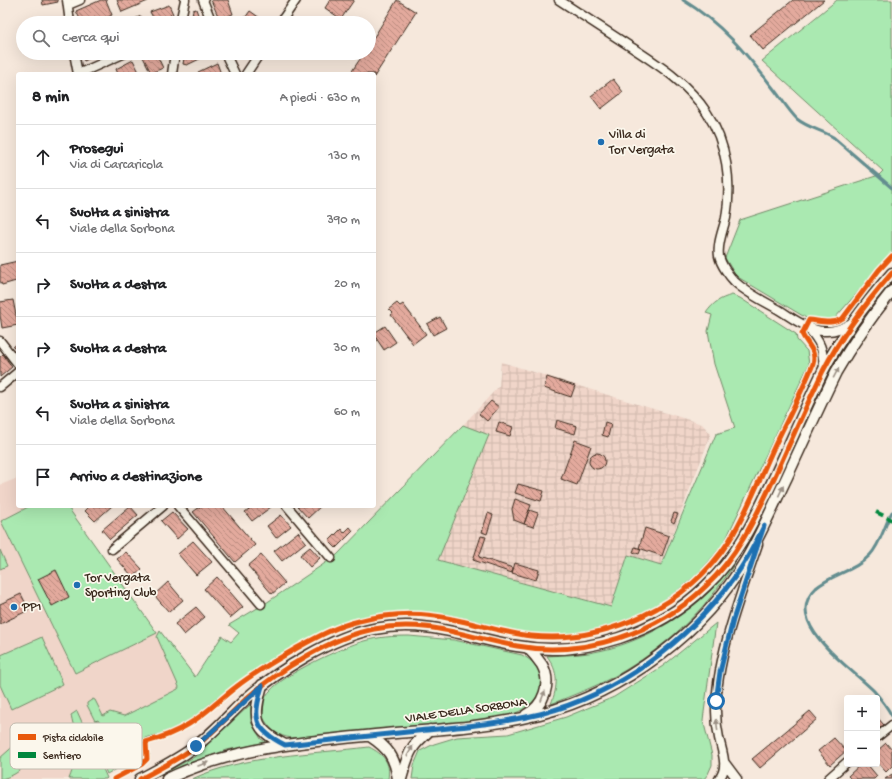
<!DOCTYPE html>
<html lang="it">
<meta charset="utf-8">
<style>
:root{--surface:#fff;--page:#f6f6f6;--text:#202124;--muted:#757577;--line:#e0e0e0}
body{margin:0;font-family:"Gochi Hand",sans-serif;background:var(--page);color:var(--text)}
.controls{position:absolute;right:12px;bottom:12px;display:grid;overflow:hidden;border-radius:4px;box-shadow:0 4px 16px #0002}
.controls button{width:36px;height:36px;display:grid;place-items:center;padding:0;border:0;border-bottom:1px solid var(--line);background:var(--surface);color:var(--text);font:20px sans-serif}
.stop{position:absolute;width:12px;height:12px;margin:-9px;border:3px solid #1f6fb2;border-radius:50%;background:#fff}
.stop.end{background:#1f6fb2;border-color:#fff;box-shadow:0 1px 4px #0008}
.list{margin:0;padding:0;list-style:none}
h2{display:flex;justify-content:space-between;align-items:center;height:52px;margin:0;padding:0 16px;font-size:17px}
h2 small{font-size:13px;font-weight:400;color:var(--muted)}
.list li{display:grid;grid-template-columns:26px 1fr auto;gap:12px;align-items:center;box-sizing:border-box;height:64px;padding:0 16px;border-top:1px solid var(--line)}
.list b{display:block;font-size:15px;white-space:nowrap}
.list p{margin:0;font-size:13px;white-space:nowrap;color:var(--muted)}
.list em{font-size:13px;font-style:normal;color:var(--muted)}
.icon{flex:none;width:22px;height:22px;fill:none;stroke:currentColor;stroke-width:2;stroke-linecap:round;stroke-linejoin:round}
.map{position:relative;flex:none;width:892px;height:779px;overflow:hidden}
.search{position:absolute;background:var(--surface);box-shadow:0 4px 16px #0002;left:16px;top:16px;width:360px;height:44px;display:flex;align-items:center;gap:10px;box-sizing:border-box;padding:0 14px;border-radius:22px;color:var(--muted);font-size:15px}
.panel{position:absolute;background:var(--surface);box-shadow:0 4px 16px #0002;left:16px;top:72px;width:360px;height:436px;border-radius:4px}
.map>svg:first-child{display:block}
.built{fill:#f0d5c9}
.industrial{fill:url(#industrial-grid)}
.green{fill:#aae9b1;stroke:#728a68}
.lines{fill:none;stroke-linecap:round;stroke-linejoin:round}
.stream{stroke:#648d8f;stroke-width:3}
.building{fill:url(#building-back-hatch);stroke:#3b2a1e}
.minor-casing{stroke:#3b2a1e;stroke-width:11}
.tertiary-casing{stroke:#3b2a1e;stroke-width:13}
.minor{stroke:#fbf7ec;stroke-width:8}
.tertiary{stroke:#fbf7ec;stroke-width:10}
.quiet{stroke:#00873e;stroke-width:4;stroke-dasharray:8 4;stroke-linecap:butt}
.cycleway-casing{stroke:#fbf7ec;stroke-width:8}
.cycleway{stroke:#e8590c;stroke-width:5}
.oneway{fill:#9b9085}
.route{stroke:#1f6fb2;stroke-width:5}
.poi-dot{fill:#1f6fb2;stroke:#fbf7ec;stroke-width:1.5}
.labels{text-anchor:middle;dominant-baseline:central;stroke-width:3.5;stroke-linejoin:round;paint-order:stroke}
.poi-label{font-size:13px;fill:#3b2a1e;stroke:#fbf7ec;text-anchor:start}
.street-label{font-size:13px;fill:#3b2a1e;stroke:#fbf7ec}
.key{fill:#fbf7ec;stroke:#c1baae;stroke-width:1}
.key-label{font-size:11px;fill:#3b2a1e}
</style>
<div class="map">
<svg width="892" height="779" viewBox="0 0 892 779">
<defs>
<pattern id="industrial-grid" width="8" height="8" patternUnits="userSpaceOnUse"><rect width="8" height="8" fill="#f0d5c9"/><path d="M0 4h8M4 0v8" fill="none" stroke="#cfb7ac"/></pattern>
<pattern id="building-back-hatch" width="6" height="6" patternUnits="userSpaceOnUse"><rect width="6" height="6" fill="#e3aa9d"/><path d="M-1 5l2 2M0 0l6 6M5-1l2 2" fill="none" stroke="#b98b7f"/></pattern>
</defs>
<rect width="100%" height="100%" fill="#f6e8dc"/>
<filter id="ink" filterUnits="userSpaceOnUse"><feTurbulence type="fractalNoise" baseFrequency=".025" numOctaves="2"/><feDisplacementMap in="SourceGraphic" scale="8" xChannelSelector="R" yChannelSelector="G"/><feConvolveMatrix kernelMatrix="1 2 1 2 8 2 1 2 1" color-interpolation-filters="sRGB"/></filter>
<g filter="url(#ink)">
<!-- built -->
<path class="built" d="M18 478V506H30L1 521 75 673 160 631 195 677 192 718 175 728 159 735 143 739 140 742 121 746H117L108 737 98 720 83 726 107 778 106 779H0V485Z"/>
<!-- industrial -->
<path class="industrial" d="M501 362 702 424 711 434 661 565 628 555 611 607 438 560 488 435 463 425 499 386Z"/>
<!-- green -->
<path class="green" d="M837 0H892V253L835 318 830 320 808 319 736 276 725 258 740 220 879 175 883 171 762 61Z
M732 295 740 298 796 334 797 340 807 351 809 364 724 543C713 556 702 571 688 582 641 623 574 643 513 631 497 628 483 622 468 619 422 608 383 609 339 626 315 635 292 648 270 662 252 673 233 685 217 698 208 705 201 713 192 718 182 725 171 730 160 734 155 736 148 736 143 739 142 739 141 741 141 741 136 744 121 748 117 745 108 741 103 728 98 720L95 721 87 705V703L93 699 95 700 103 716 110 712 124 716 178 689 179 687 157 637 160 631 195 677 222 636 231 642 239 633 229 625 266 603 337 555 463 425 489 435 438 560 611 607 628 555 661 565 716 434 735 428 714 364 708 331 712 315 706 313C714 302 719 299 732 295Z
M30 506H67L157 633 75 673 1 521Z
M0 550 7 566 0 569Z
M735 563C706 610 664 649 615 676 595 687 573 695 551 704 558 686 559 672 547 656 564 655 582 655 599 651 638 643 676 622 706 595 716 585 726 574 735 563Z
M716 623 703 720 712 755V765L708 774 704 779H412L414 765 420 751 434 744 457 737 508 734 566 717 614 697 663 666Z
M409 636 454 640 522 655C532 660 540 668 541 680 543 695 530 706 518 712 496 722 463 722 439 725 392 729 344 734 296 738 283 738 273 733 266 722 259 712 262 699 270 691 284 674 342 647 364 641 378 637 393 636 409 636Z
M42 637 63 684 11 709 0 685V659L2 658 1 655Z
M251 704V722L261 739 267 743 226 750 159 776 194 757Z
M77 711 107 778 106 779H69C79 754 77 740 71 715Z
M35 732 37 735 30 739C36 759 20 776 0 779V758L17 743V741Z
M369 747C383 754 391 762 388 779H192C244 755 313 754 369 747Z
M98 753C107 760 114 760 125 759L121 766 107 774Z
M150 754V755L124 770 129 758Z"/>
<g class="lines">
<!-- stream -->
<path class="stream" d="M683 0C722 24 745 52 773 88 781 98 788 110 797 119 808 128 822 130 833 137L892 188
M892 512C884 526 881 543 870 555 855 571 832 574 816 588 779 622 854 670 874 691 881 699 887 707 892 716"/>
</g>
<!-- building -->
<path class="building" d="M42 0H57L58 2 43 5Z
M101 0H106L112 15 95 23H82L76 11Z
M117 0H147L148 1 122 12Z
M211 0H228L233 14 228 16 229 21 221 23Z
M330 0H354L341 19 325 8Z
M397 0 416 12 374 77V74H350L364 53H369V45Z
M793 0H824L763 50 750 35Z
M169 5 173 14 170 15 173 22 169 23H156L150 12Z
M196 9 201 23H191L193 10Z
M250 11 267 23 242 22Z
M141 16 144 23H126Z
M81 53H102L84 61Z
M147 53H156L163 68 151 73 142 55Z
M185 53H212L187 65 183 64Z
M133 60 140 74H118L116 69Z
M217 63 221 74H199L198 72Z
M613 79 623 92 601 109 591 96Z
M18 261V281H16L2 285 0 281V265Z
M13 300 18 325 2 328 0 315V302Z
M397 303 400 306 403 304 426 334 413 344 391 315 393 313 389 309Z
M440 317 446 328 433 335 427 324Z
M385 326 396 342 384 350 374 335V333Z
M18 343V352L13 347Z
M3 354 12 367 0 377V357Z
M547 377 575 386 571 397 544 388Z
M491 401 499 407 487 421 479 414Z
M557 420 577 426 575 434 555 428Z
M499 422 513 427 510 436 496 432Z
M605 422 611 424 608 437 602 435Z
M575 440 591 446 577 485 561 479Z
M589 461a8 8 0 1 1 16 0a8 8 0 1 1-16 0Z
M518 484 544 491 541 501 515 493Z
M515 499 531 505 524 524 514 520 512 509Z
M90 506H112L95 521 85 511Z
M130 506 138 515 110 539 102 530Z
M201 506H222L255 545 235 562 193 512Z
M253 506H270L271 507 252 521 245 512Z
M297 506H321L308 518Z
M529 510 538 513 533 527 524 524Z
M172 512 188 529 177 539 161 521Z
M488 513 493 515 487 534 482 532Z
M674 513 678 514 674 523 671 521Z
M281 515 291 526 276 538 267 526Z
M350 527 353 531 336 548 329 541 341 529 344 533Z
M645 528 669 536 662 556 639 548Z
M298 532 306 542 282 561 274 551Z
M481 536 486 537 479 557 513 568 512 573 473 560Z
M193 541 212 562 196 575 178 554Z
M310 547 320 558 310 567 300 555Z
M635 547 641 549 639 554 633 552Z
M126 552 142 569 133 577 117 559Z
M261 555 285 583 272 594 248 566Z
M515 563 539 570 536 580 512 573Z
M56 570 69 597 52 606 38 579Z
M217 577 243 607 230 618 204 589Z
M168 582 183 600 169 612 154 595Z
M21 594 29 610 0 624V604Z
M196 607 205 617 184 635 175 624Z
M810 711 817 719 760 768 752 759Z
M877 717 884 725 877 730Z
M834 738 846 751 830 765 818 751Z
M886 743 892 750V766L886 772 877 762V751Z
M861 764H867L877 776 874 779H851L848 776Z
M892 774V779H885Z"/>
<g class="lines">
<defs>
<path id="minor" d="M67 0 70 23
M203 0 212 23
M559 0C582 15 605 30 628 45 657 64 688 83 707 113 727 143 732 183 726 218 723 230 717 244 719 256 721 265 729 276 735 282 748 294 766 302 781 311 789 316 798 323 807 326 812 329 819 331 824 331 835 332 844 327 853 322
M68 5 80 0
M180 23 185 0
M280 23 296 0
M74 53 78 74
M225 53 235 74
M78 74 125 53
M172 74 175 53
M246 74 260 53
M807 327C821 342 823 349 824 369
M0 341 18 364
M0 387 18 372
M178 506 261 604
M287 506 331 558
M112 549 163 506
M877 737 892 725
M725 763 737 779
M719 779C729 767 722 752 719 738 717 729 716 720 716 711 716 658 741 594 758 544
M828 779 847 762"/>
<path id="tertiary" d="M262 685C253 718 253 729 285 745
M526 715C544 706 552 683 542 665 538 659 533 653 528 648
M370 736C388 748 395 757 398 779
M140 779C159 769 179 759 196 746 214 732 230 714 247 698 279 670 332 637 374 629 428 619 465 637 517 646 584 658 658 633 706 586 739 555 756 516 775 476 791 441 806 406 823 371 841 336 866 303 892 273
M167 779C240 744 317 741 396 733 444 729 493 726 540 714 624 692 704 632 747 558 762 532 774 504 787 477 803 442 819 407 836 372 852 344 871 317 892 291
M401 779C409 753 408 749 430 730"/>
</defs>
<!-- minor casing -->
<use href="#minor" class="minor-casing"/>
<!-- tertiary casing -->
<use href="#tertiary" class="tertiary-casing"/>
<!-- minor -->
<use href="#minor" class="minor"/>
<!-- tertiary -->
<use href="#tertiary" class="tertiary"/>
<!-- quiet -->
<path class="quiet" d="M876 512 892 520"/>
<defs>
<path id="cycleway" d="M114 779 142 764 147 759 146 742C161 738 176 732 189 724 206 714 220 699 236 687 255 672 276 660 297 648 317 637 337 626 359 621 390 613 421 612 452 619 478 624 504 633 531 636 607 644 688 605 729 541 748 511 760 477 775 445 788 418 802 392 813 364 817 350 807 345 802 334L809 320C821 321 832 325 843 318L879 270 892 256
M140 779C159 769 179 759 196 746 214 732 230 714 247 698 279 670 332 637 374 629 428 619 465 637 517 646 584 658 658 633 706 586 739 555 756 516 775 476 791 441 806 406 823 371 841 336 866 303 892 273"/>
</defs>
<!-- cycleway casing -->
<use href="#cycleway" class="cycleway-casing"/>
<!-- cycleway -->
<use href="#cycleway" class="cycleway"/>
</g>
<!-- one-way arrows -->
<defs><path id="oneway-solid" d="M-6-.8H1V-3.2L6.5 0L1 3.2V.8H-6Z"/></defs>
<g class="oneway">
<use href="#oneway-solid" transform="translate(836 373) rotate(-62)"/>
<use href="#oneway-solid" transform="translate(781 491) rotate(-65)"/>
<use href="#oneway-solid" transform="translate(543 696) rotate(-69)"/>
<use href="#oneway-solid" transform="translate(717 725) rotate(-96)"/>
<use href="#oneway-solid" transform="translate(410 751) rotate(-61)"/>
<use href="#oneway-solid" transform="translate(203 764) rotate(-21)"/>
</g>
</g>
<g class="lines" filter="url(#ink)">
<!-- route -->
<path class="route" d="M196 746 262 686C253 718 253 729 285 745 329 740 373 736 417 731 458 727 499 724 540 714 618 694 686 643 734 578 746 562 755 544 764 526L733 620 720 672 716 701"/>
</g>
<!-- markers -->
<g class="poi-dot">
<circle cx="601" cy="142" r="4"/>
<circle cx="77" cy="585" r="4"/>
<circle cx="14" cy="607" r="4"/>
</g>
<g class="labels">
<!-- poi labels -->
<g class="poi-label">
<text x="609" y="135">Villa di<tspan x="609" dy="15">Tor Vergata</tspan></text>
<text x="85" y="578">Tor Vergata<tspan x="85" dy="15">Sporting Club</tspan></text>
<text x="22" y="607">PP1</text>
</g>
<!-- street labels -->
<g class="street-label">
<text transform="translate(466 711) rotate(-8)">VIALE DELLA SORBONA</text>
</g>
</g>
<!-- legend -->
<rect x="10" y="723" width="132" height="46" rx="6" class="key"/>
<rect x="18" y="734" width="18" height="6" fill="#e8590c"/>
<rect x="18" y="752" width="18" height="6" fill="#00873e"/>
<g class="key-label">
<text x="43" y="741">Pista ciclabile</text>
<text x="43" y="759">Sentiero</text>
</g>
</svg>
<div class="controls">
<button>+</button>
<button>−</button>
</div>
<div class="stop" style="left:716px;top:701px"></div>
<div class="stop end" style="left:196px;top:746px"></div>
<div class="search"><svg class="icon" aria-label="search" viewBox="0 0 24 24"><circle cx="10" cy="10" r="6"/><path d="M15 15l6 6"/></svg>Cerca qui</div>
<section class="panel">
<h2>8 min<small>A piedi · 630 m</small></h2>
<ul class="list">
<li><svg class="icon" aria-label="ahead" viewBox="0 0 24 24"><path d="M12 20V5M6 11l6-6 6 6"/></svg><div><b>Prosegui</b><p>Via di Carcaricola</p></div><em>130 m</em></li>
<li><svg class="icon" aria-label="left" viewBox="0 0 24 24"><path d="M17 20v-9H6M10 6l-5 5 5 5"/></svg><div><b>Svolta a sinistra</b><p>Viale della Sorbona</p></div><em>390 m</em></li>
<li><svg class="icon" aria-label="right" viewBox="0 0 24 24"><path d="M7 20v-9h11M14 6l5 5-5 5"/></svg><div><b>Svolta a destra</b></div><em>20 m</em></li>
<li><svg class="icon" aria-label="right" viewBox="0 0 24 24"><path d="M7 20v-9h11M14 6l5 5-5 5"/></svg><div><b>Svolta a destra</b></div><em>30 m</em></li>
<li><svg class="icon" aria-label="left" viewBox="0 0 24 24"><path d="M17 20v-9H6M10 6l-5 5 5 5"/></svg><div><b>Svolta a sinistra</b><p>Viale della Sorbona</p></div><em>60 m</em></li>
<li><svg class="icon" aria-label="arrive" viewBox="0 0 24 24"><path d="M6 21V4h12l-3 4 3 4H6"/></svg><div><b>Arrivo a destinazione</b></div></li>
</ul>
</section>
</div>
